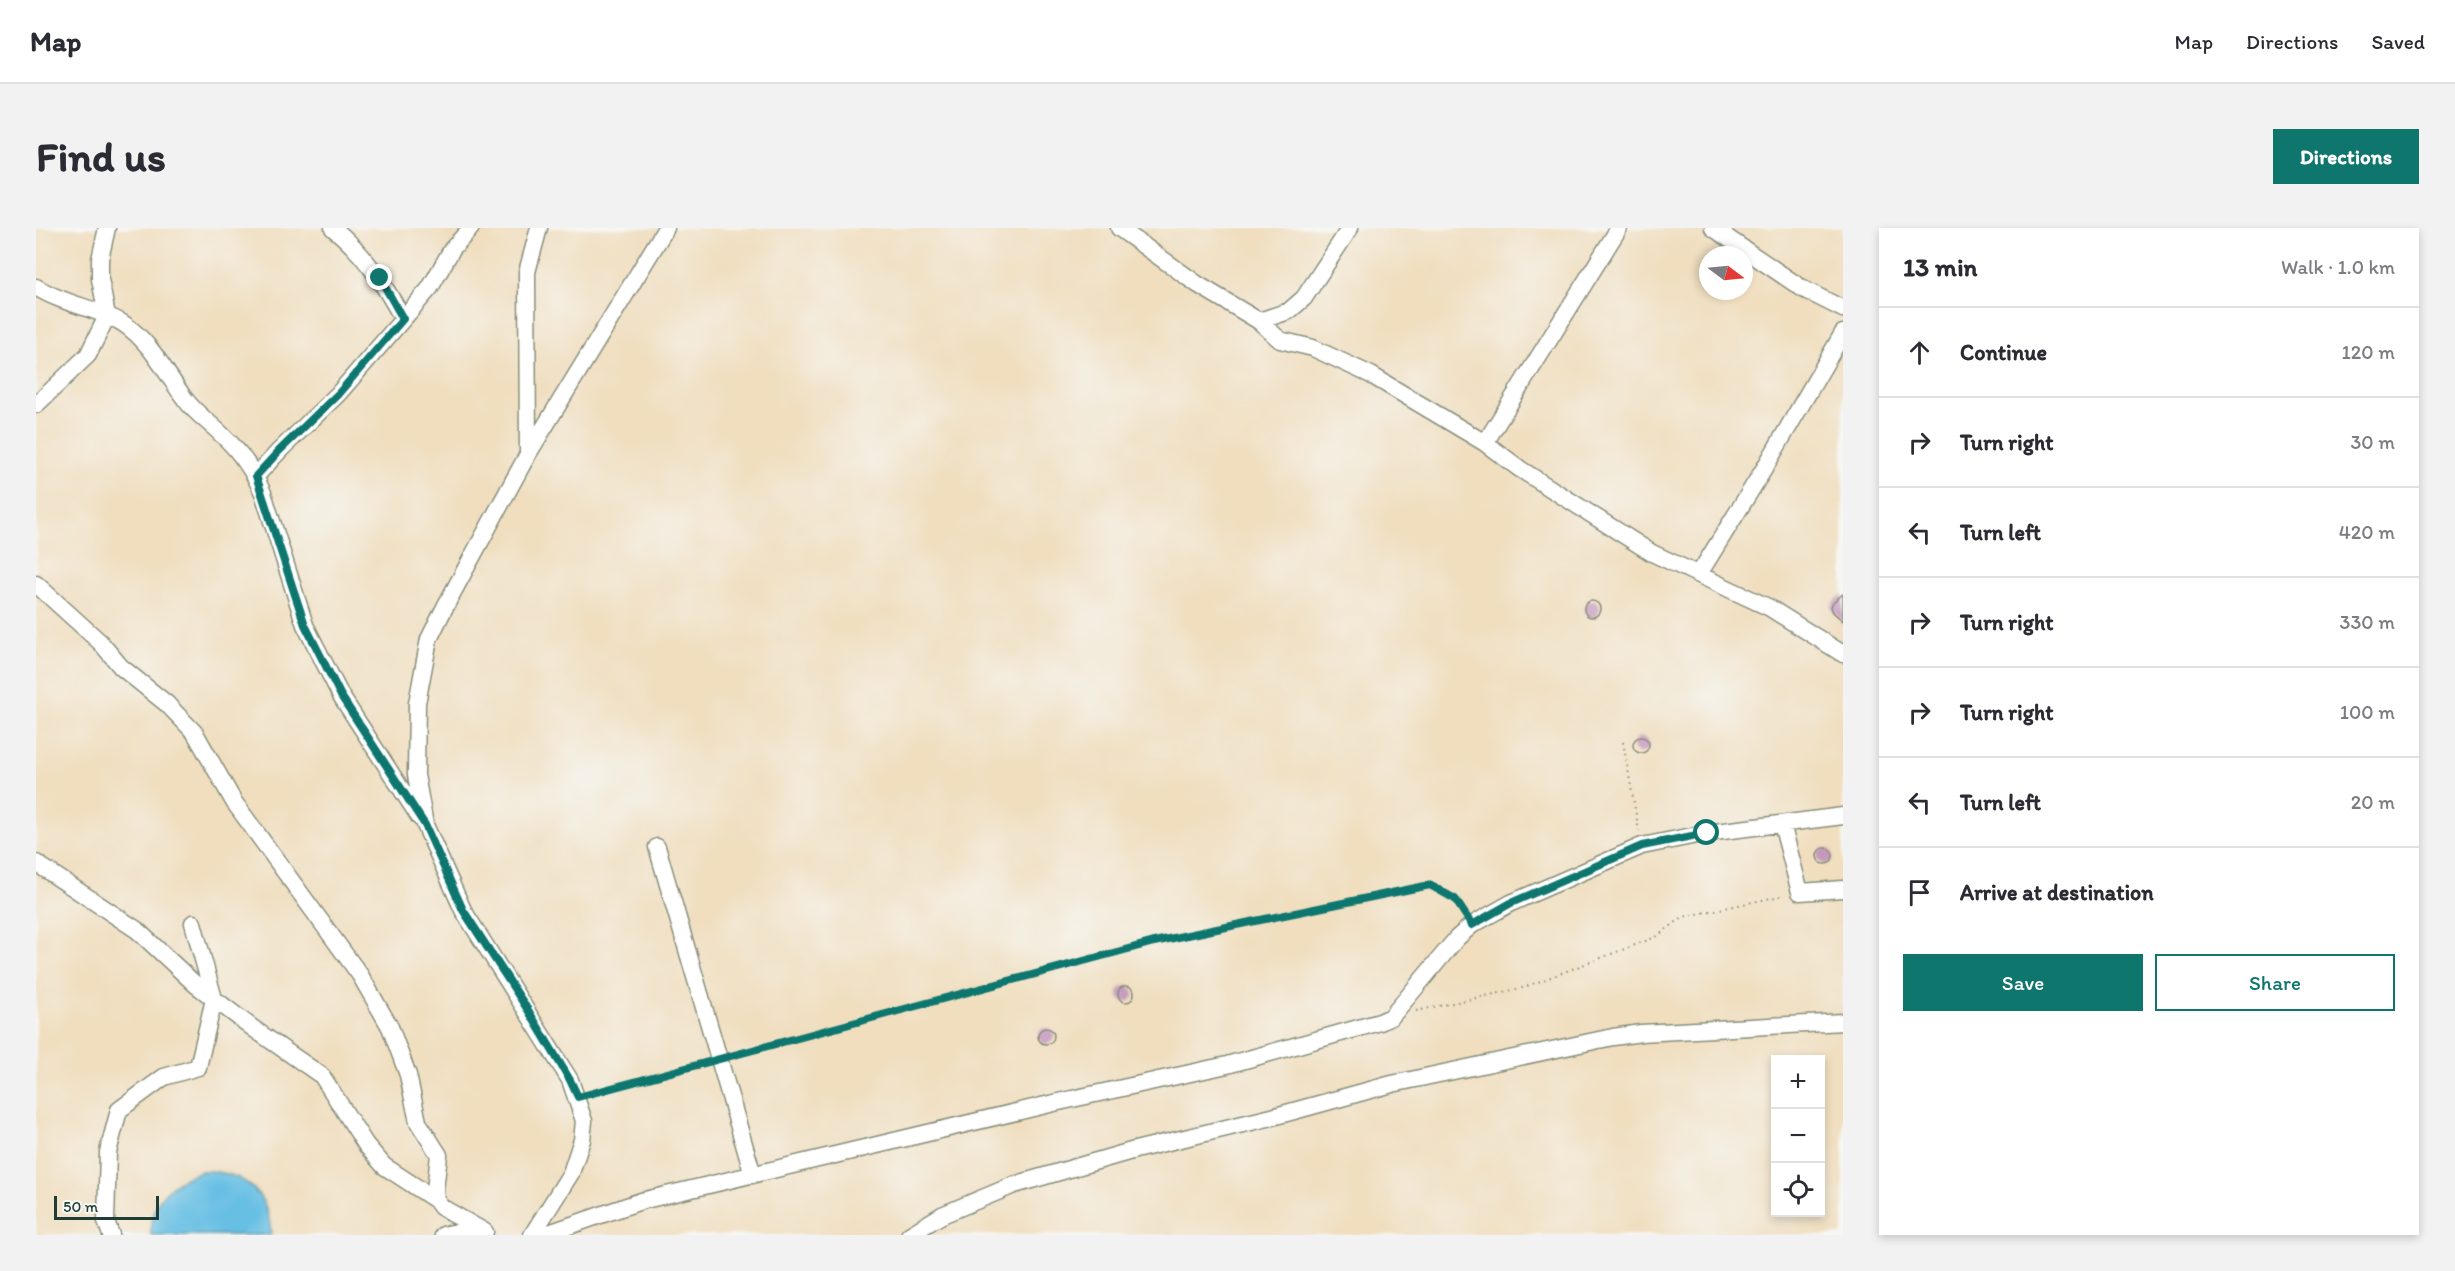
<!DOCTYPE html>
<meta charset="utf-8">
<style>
:root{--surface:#fff;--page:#f2f2f3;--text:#2b2b33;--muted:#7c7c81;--line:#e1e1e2;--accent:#0f766e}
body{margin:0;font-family:Itim,sans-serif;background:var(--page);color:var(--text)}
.controls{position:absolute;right:18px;bottom:18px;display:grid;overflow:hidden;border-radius:0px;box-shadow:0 3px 9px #0003}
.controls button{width:54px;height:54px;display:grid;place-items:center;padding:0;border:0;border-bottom:2px solid var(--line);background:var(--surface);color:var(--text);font:30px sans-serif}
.compass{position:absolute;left:1663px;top:18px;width:54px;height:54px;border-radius:50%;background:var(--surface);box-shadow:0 3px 9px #0003;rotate:106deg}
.scale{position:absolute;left:18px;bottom:15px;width:105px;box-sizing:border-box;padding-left:6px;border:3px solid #1f3d34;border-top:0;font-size:16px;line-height:21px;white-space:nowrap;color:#1f3d34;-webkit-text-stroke:4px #f6f6f2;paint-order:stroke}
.stop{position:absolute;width:18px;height:18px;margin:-14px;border:4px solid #0f766e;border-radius:50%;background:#fff}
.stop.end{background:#0f766e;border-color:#fff;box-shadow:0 2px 6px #0008}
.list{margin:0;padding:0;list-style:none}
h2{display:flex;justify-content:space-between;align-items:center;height:78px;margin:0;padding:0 24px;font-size:26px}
h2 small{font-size:20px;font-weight:400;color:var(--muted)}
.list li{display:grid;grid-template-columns:39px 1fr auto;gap:18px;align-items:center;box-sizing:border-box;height:90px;padding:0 24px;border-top:2px solid var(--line)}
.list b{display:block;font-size:22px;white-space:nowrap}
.list em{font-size:20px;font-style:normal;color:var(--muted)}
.actions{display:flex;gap:12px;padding:18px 24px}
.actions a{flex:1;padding:14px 0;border:2px solid var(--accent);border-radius:0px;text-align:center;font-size:21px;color:var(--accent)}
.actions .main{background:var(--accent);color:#fff}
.icon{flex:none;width:33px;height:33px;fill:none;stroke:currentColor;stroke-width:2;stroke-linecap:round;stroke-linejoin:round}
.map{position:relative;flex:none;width:1807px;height:1007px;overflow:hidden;border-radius:0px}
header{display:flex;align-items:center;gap:36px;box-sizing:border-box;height:84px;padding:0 30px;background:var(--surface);border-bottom:2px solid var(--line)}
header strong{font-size:28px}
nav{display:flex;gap:33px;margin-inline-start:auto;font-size:21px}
.intro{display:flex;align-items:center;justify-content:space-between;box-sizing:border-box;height:144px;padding:0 36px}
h1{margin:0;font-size:42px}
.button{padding:15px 27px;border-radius:0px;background:var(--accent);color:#fff;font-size:21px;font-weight:700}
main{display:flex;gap:36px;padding:0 36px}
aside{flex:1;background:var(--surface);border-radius:0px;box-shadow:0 3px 9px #0003}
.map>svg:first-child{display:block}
.water{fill:#67bfe4;stroke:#437e8c;stroke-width:1.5}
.building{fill:#c598bd}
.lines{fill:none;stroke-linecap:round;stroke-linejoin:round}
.minor-casing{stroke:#888e7a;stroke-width:19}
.path{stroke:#888e7a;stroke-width:2;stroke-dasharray:1.5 4.5;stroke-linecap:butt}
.minor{stroke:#fff;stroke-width:16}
.route{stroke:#0f766e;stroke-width:8}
</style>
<header>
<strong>Map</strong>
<nav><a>Map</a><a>Directions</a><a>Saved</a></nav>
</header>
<div class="intro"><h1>Find us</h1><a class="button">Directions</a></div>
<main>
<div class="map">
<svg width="1807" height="1007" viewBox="0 0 1807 1007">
<rect width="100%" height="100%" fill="#f6f6f2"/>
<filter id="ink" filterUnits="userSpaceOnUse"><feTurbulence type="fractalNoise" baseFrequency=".0167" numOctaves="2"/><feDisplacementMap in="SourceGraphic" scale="12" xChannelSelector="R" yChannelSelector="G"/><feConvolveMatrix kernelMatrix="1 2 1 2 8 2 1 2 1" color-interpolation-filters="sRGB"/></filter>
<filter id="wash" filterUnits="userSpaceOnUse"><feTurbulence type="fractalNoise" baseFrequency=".008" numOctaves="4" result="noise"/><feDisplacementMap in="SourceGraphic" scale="24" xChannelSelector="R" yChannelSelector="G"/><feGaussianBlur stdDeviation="1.35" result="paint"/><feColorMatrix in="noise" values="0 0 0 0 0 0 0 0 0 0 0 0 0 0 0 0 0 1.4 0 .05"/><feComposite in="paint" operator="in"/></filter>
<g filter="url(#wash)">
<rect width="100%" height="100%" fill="#f0debf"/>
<!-- water -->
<path class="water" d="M166 943C208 943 233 964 235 1007H115C112 973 136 952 166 943Z"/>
<g id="blocks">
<!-- building -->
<path class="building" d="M1807 366V393L1797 384 1795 379 1797 374Z
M1548 381a8 8 0 1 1 16 0a8 8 0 1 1-16 0Z
M1597 517a8 8 0 1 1 16 0a8 8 0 1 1-16 0Z
M1781 628a8 8 0 1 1 16 0a8 8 0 1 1-16 0Z
M1082 766a8 8 0 1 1 16 0a8 8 0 1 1-16 0Z
M1002 808a8 8 0 1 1 16 0a8 8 0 1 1-16 0Z"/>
</g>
</g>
<g filter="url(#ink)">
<use href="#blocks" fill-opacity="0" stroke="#888e7a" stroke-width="1.5"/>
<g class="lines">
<defs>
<path id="minor" d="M297 0C328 25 348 56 367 91
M1083 0 1161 56 1223 93 1244 112 1277 120 1335 147 1449 215 1484 241 1616 325 1734 380 1807 426
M1677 0 1767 61 1807 81
M0 59C28 77 63 80 88 96 115 114 130 146 149 171 159 185 173 194 185 206 204 223 217 242 227 265L269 397 305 468 384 590
M1223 93 1253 83 1268 70 1314 0
M0 177 52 127 71 88 64 51V31L71 0
M1449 215 1583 0
M492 226 491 44 503 0
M220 248 243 223 302 166 394 60 416 21 435 0
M1663 346 1728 241 1807 105
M0 356 65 415 85 439 131 476 159 505 198 574 324 747 354 799 372 847 382 894 403 927 399 962 400 972 405 979 449 1004
M1746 596 1764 664 1807 661
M621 619 717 947
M0 635 101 702 160 757 218 801 286 848 330 917 348 938 400 972
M75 1007 70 993 72 924 83 882 128 849 162 839 178 771 157 695
M407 1007 430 1002 444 1004
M496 1007 535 945 546 912 548 893 534 852 427 682 389 597 380 547 381 475 393 411 410 377 492 226 630 0
M507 1007 605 973 1018 875 1191 837 1344 794 1355 789 1421 710 1436 697 1475 675 1606 618 1671 605 1807 588
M873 1007 906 987 978 957 1099 922 1236 889 1356 856 1577 809 1605 805 1807 794"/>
</defs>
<!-- minor casing -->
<use href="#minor" class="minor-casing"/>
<!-- path -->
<path class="path" d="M1587 514 1603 603
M1380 783 1486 760 1620 709 1647 689 1749 667
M698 829 1118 714 1394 657 1419 671 1428 685
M556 866 670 836"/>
<!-- minor -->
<use href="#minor" class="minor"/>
</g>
</g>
<g class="lines" filter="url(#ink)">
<!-- route -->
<path class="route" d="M344 50 367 91 302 166 243 223 220 248 269 397 305 468 389 597 427 682 492 782 534 852 542 869 1118 714 1394 657 1419 671 1436 697 1475 675 1606 618 1671 605"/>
</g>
</svg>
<div class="controls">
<button>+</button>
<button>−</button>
<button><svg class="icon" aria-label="locate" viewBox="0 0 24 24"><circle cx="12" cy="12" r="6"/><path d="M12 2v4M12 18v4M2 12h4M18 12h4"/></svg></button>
</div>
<svg class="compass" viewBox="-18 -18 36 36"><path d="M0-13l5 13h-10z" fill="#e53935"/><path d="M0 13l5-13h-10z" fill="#7c7c81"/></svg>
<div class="scale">50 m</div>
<div class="stop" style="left:1671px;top:605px"></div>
<div class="stop end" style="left:344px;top:50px"></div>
</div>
<aside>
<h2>13 min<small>Walk · 1.0 km</small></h2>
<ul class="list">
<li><svg class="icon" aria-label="ahead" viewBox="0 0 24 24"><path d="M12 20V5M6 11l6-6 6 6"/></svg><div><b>Continue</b></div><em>120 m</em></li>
<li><svg class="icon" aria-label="right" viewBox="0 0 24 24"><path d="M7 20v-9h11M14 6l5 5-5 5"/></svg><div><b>Turn right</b></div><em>30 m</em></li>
<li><svg class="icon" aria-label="left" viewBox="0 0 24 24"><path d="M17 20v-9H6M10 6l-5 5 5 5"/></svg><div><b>Turn left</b></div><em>420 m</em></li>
<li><svg class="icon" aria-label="right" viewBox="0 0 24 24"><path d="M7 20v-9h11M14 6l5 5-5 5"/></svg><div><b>Turn right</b></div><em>330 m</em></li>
<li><svg class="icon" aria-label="right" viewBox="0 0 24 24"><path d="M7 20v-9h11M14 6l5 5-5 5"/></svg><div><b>Turn right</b></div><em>100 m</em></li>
<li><svg class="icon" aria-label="left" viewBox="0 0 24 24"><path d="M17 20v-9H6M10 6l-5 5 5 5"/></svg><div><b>Turn left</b></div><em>20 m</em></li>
<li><svg class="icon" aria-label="arrive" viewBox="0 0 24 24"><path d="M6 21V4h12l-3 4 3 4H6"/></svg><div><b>Arrive at destination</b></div></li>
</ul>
<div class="actions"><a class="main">Save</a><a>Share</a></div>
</aside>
</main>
